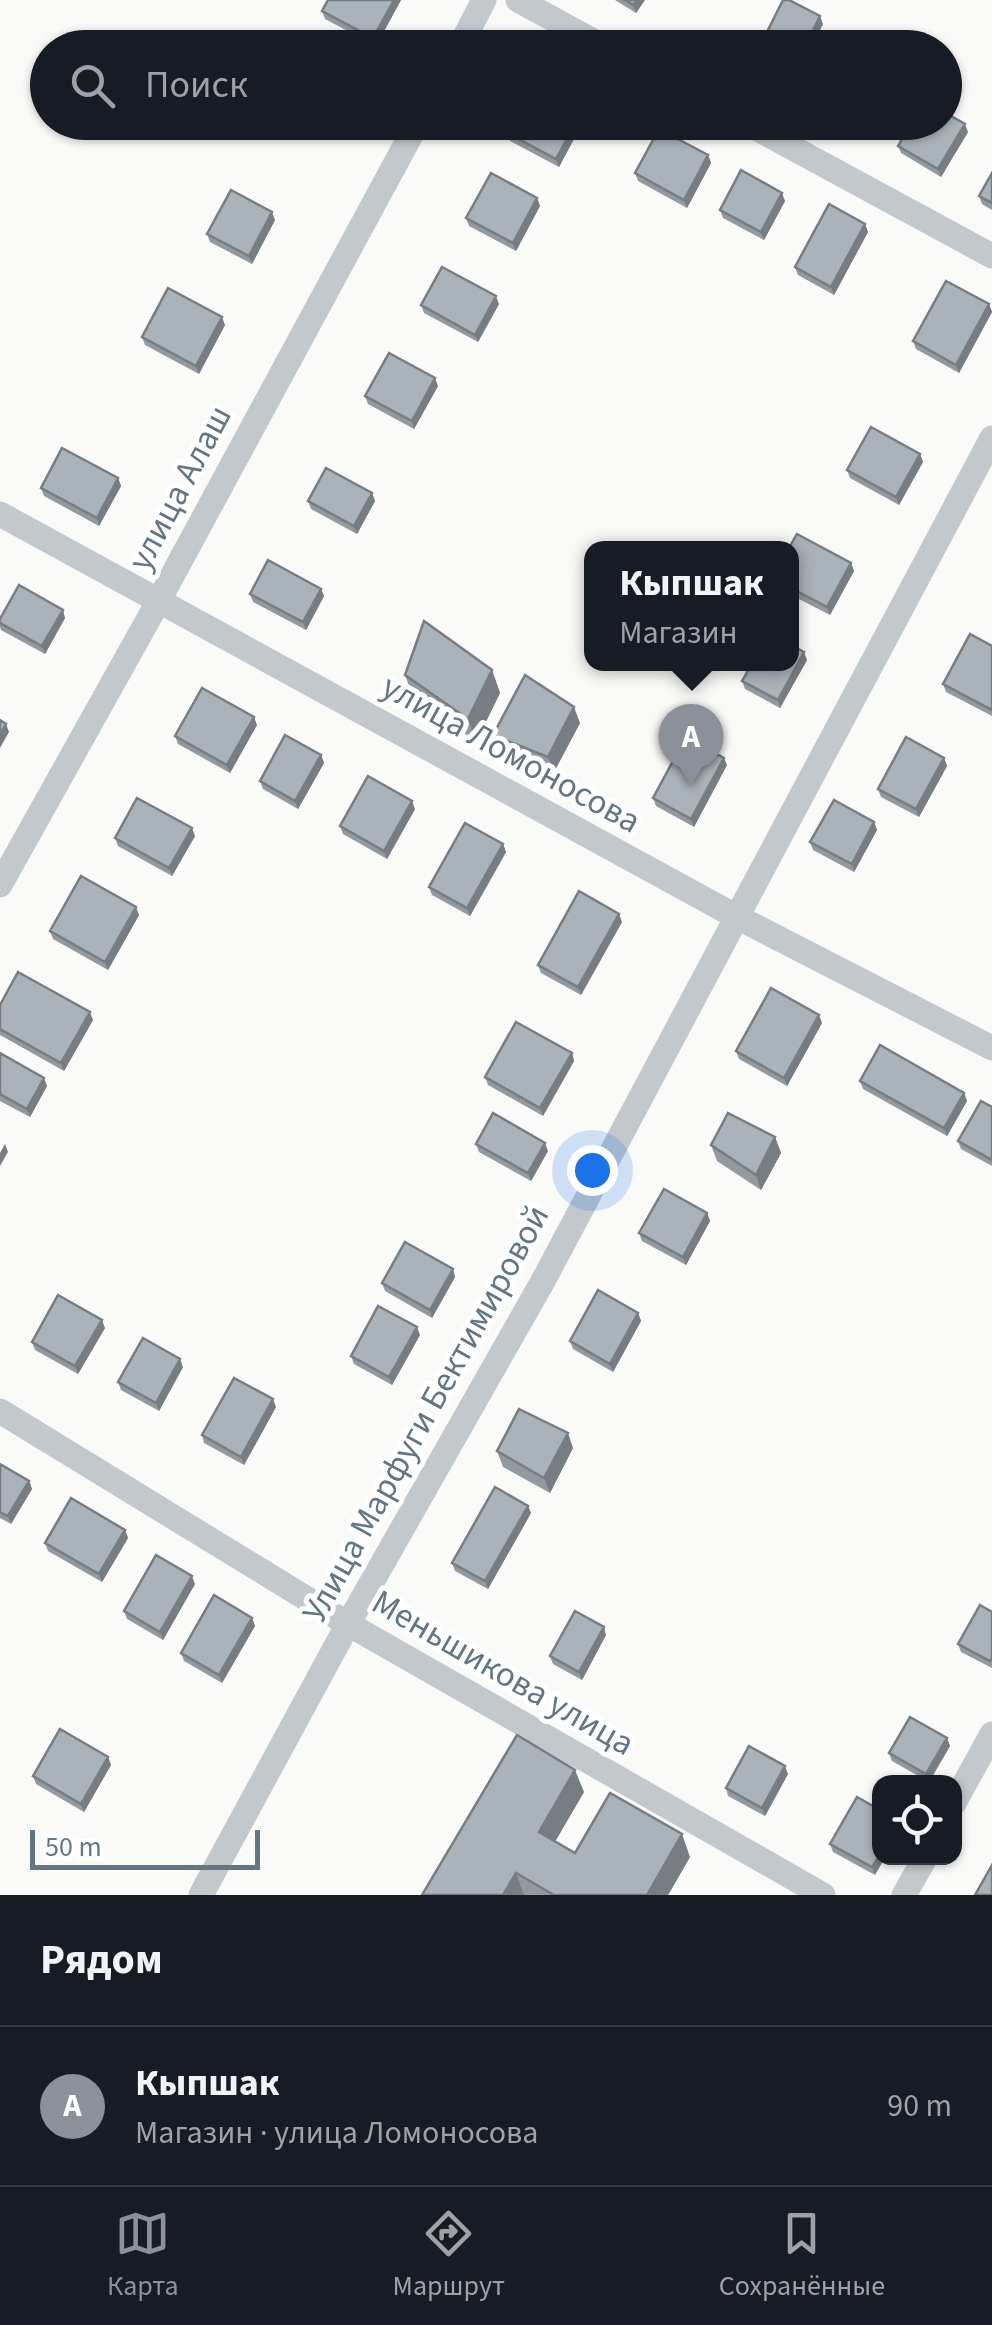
<!DOCTYPE html>
<html lang="ru">
<meta charset="utf-8">
<style>
:root{--surface:#171b24;--page:#242831;--text:#f1f3f6;--muted:#9ea1a6;--line:#363941;--accent:#8c9099}
body{margin:0;font-family:"Source Sans 3",sans-serif;background:var(--page);color:var(--text)}
.controls{position:absolute;right:30px;bottom:30px;display:grid;overflow:hidden;border-radius:20px;box-shadow:0 2px 8px #0004}
.controls button{width:90px;height:90px;display:grid;place-items:center;padding:0;border:0;border-bottom:2px solid var(--line);background:var(--surface);color:var(--text);font:50px sans-serif}
.scale{position:absolute;left:30px;bottom:25px;width:230px;box-sizing:border-box;padding-left:10px;border:5px solid #657683;border-top:0;font-size:28px;line-height:35px;white-space:nowrap;color:#657683;-webkit-text-stroke:8px #fff;paint-order:stroke}
.you{position:absolute;left:592px;top:1170px;width:35px;height:35px;margin:-25px;border:8px solid #fff;border-radius:50%;background:#1a73e8;box-shadow:0 0 0 15px #1a73e833}
.badge{display:grid;place-items:center;width:65px;height:65px;border-radius:50%;background:var(--accent);color:#fff;font-size:32px;font-weight:700}
.pin{position:absolute;translate:-50% -82px;filter:drop-shadow(0 2px 5px #0008)}
.pin::after{content:'';position:absolute;top:52px;width:35px;height:30px;background:inherit;clip-path:polygon(0 0,100% 0,50% 100%)}
.popup{position:absolute;left:584px;top:541px;width:215px;height:130px;box-sizing:border-box;display:grid;place-content:center;border-radius:20px;background:var(--surface);filter:drop-shadow(0 2px 8px #0005);font-size:32px;white-space:nowrap;color:var(--muted)}
.popup b{font-size:38px;color:var(--text)}
.popup::after{content:'';position:absolute;left:50%;top:100%;margin-left:-20px;border:20px solid transparent;border-top-color:var(--surface)}
.list{margin:0;padding:0;list-style:none}
h2{display:flex;justify-content:space-between;align-items:center;height:130px;margin:0;padding:0 40px;font-size:42px}
h2 small{font-size:32px;font-weight:400;color:var(--muted)}
.list li{display:grid;grid-template-columns:65px 1fr auto;gap:30px;align-items:center;box-sizing:border-box;height:160px;padding:0 40px;border-top:2px solid var(--line)}
.list b{display:block;font-size:38px;white-space:nowrap}
.list p{margin:0;font-size:32px;white-space:nowrap;color:var(--muted)}
.list em{font-size:32px;font-style:normal;color:var(--muted)}
.icon{flex:none;width:55px;height:55px;fill:none;stroke:currentColor;stroke-width:2;stroke-linecap:round;stroke-linejoin:round}
.map{position:relative;flex:none;width:992px;height:1895px;overflow:hidden}
.search{position:absolute;background:var(--surface);box-shadow:0 2px 8px #0004;left:30px;right:30px;top:30px;height:110px;display:flex;align-items:center;gap:25px;box-sizing:border-box;padding:0 35px;border-radius:55px;color:var(--muted);font-size:38px}
.sheet{height:290px;background:var(--surface)}
nav{display:flex;justify-content:space-around;align-items:center;box-sizing:border-box;height:140px;border-top:2px solid var(--line);background:var(--surface);font-size:28px;color:var(--muted)}
nav a{display:grid;justify-items:center;gap:5px}
nav .on{color:var(--accent)}
.map>svg:first-child{display:block}
.lines{fill:none;stroke-linecap:round;stroke-linejoin:round}
.minor{stroke:#c3c8cc;stroke-width:25}
.wall{fill:#929a9f}
.shaded-wall{fill:#777d82}
.building{fill:#aab3b9;stroke:#777d82;stroke-width:2.5}
.labels{text-anchor:middle;dominant-baseline:central;stroke-width:10;stroke-linejoin:round;paint-order:stroke}
.street-label{font-size:35px;fill:#657683;stroke:#fff}
</style>
<div class="map">
<svg width="992" height="1895" viewBox="0 0 992 1895">
<rect width="100%" height="100%" fill="#fafaf8"/>
<g class="lines">
<!-- minor -->
<path class="minor" d="M518 0 606 48
M459 48 484 0
M745 122 992 256
M0 514 737 917 992 1048
M0 885 158 602 418 122
M0 1411 348 1624 823 1895
M954 1803 992 1734
M201 1895 348 1624 543 1281 992 438
M904 1895 925 1858"/>
</g>
<!-- wall -->
<path class="wall" d="M401 0 376 46 325 19 322 11Z
M615 0H645L636 13Z
M823 24 811 48H776L768 44 765 36Z
M298 122H335L327 138Z
M583 122 559 167 510 141 507 133Z
M968 132 941 177 901 153 898 146Z
M708 155 711 163 687 208 638 181 635 173Z
M992 173V210L982 204 979 196Z
M537 198 540 206 516 251 469 226 466 218Z
M785 201 764 240 723 218 720 210Z
M275 220 252 264 210 242 207 234Z
M865 224 868 232 834 295 798 275 795 267Z
M499 304 478 342 424 313 421 305Z
M989 304 992 312 959 373 916 349 913 341Z
M225 325 199 374 145 345 142 337Z
M438 386 414 429 368 404 365 396Z
M920 454 923 462 899 505 850 478 847 470Z
M118 478 121 486 99 526 44 496 41 488Z
M372 493 375 501 357 534 311 509 308 501Z
M791 548 851 563 854 571 830 615 791 595Z
M321 589 324 596 306 630 253 602 250 594Z
M65 618 45 654 1 630 0 627V619Z
M992 646V716L946 692 943 684Z
M807 660 780 708 745 689 742 681Z
M492 670 500 693 476 742 413 697 405 675Z
M580 723 554 772 499 751 493 735Z
M257 725 230 773 178 744 175 736Z
M321 755 324 763 298 809 263 789 260 781Z
M944 758 947 766 919 817 881 797 878 789Z
M727 765 694 827 656 806 653 798Z
M415 809 387 859 343 834 340 826Z
M874 822 877 830 854 872 813 850 810 842Z
M195 836 172 876 118 846 115 838Z
M503 844 506 852 470 916 432 895 429 887Z
M139 915 108 970 53 939 50 931Z
M622 922 581 995 541 973 538 965Z
M0 1005 93 1020 64 1071 0 1035Z
M822 1023 787 1086 739 1059 736 1051Z
M0 1053 47 1086 30 1117 0 1101Z
M572 1053 574 1061 543 1116 488 1085 485 1077Z
M860 1081 964 1093 967 1101 947 1136 863 1089Z
M992 1107V1166L961 1149 958 1141Z
M775 1137 781 1153 761 1190 717 1161 711 1145Z
M476 1144 548 1151 531 1181 479 1152Z
M707 1213 710 1221 686 1265 642 1241 639 1233Z
M453 1269 455 1277 432 1318 385 1291 382 1283Z
M638 1313 641 1321 613 1372 573 1349 570 1341Z
M105 1328 78 1374 35 1350 32 1342Z
M420 1335 392 1385 354 1364 351 1356Z
M183 1367 159 1411 121 1390 118 1382Z
M276 1407 244 1465 204 1443 202 1435Z
M573 1448 550 1493 503 1467 497 1451Z
M0 1464 29 1481 32 1489 11 1524 0 1518Z
M528 1506 531 1513 488 1589 455 1571 452 1563Z
M125 1530 128 1538 102 1582 48 1551 45 1543Z
M195 1584 163 1640 127 1619 124 1611Z
M992 1612V1668L961 1652 958 1644Z
M252 1618 255 1626 222 1683 184 1661 181 1653Z
M606 1635 582 1680 553 1664 550 1656Z
M947 1738 950 1746 929 1782 892 1761 889 1753Z
M108 1757 111 1765 84 1812 36 1784 33 1776Z
M788 1774 765 1816 728 1796 726 1788Z
M584 1792 555 1842 575 1853 690 1857 668 1895H422Z
M857 1797 875 1875 833 1852 830 1844Z"/>
<!-- shaded-wall -->
<path class="shaded-wall" d="M394 0H401L376 46 373 38Z
M637 0H645L636 13 633 5Z
M820 16 823 24 811 48H804Z
M328 122H335L327 138 324 130Z
M576 122H583L559 167 556 159Z
M965 124 968 132 941 177 938 169Z
M708 155 711 163 687 208 684 200Z
M782 193 785 201 764 240 761 232Z
M537 198 540 206 516 251 513 243Z
M272 212 275 220 252 264 249 256Z
M865 224 868 232 834 295 831 287Z
M496 296 499 304 478 342 475 335Z
M989 304 992 312 959 373 956 365Z
M222 317 225 325 199 374 196 366Z
M435 378 438 386 414 429 412 421Z
M920 454 923 462 899 505 896 497Z
M118 478 121 486 99 526 97 518Z
M372 493 375 501 357 534 354 526Z
M851 563 854 571 830 615 827 607Z
M321 589 324 596 306 630 303 622Z
M63 610 65 618 45 654 42 646Z
M804 652 807 660 780 708 778 700Z
M492 670 500 693 476 742 468 719Z
M574 707 580 723 554 772 548 757Z
M254 717 257 725 230 773 227 765Z
M6 724 9 732 0 748V735Z
M321 755 324 763 298 809 295 801Z
M724 758 727 765 694 827 691 819Z
M944 758 947 766 919 817 916 809Z
M412 801 415 809 387 859 384 851Z
M874 822 877 830 854 872 852 864Z
M192 828 195 836 172 876 169 868Z
M503 844 506 852 470 916 467 908Z
M136 907 139 915 108 970 105 962Z
M619 914 622 922 581 995 578 987Z
M90 1012 93 1020 64 1071 61 1063Z
M819 1015 822 1023 787 1086 784 1078Z
M572 1053 574 1061 543 1116 540 1108Z
M44 1078 47 1086 30 1117 27 1109Z
M964 1093 967 1101 947 1136 944 1128Z
M775 1137 781 1153 761 1190 756 1175Z
M545 1143 548 1151 531 1181 528 1173Z
M5 1144 8 1152 0 1166V1153Z
M707 1213 710 1221 686 1265 683 1257Z
M453 1269 455 1277 432 1318 430 1310Z
M638 1313 641 1321 613 1372 610 1364Z
M102 1320 105 1328 78 1374 75 1366Z
M417 1327 420 1335 392 1385 389 1377Z
M180 1359 183 1367 159 1411 156 1403Z
M273 1399 276 1407 244 1465 241 1457Z
M568 1433 573 1448 550 1493 544 1478Z
M29 1481 32 1489 11 1524 8 1516Z
M528 1506 531 1513 488 1589 485 1581Z
M125 1530 128 1538 102 1582 99 1574Z
M192 1576 195 1584 163 1640 160 1632Z
M252 1618 255 1626 222 1683 219 1675Z
M604 1627 606 1635 582 1680 579 1672Z
M947 1738 950 1746 929 1782 926 1774Z
M108 1757 111 1765 84 1812 81 1804Z
M785 1766 788 1774 765 1816 762 1808Z
M575 1770 584 1792 547 1855 539 1832Z
M682 1834 690 1857 668 1895H647Z
M880 1855V1858H885L875 1875 872 1867Z
M516 1873 524 1895H503Z"/>
<!-- building -->
<path class="building" d="M328 0H394L373 38 322 11Z
M625 0H637L633 5Z
M783 0H789L820 16 804 48H789L765 36Z
M870 40 884 48H866Z
M944 112 965 124 938 169 898 146 912 122H944Z
M310 122H328L324 130Z
M513 122H576L556 159 507 133Z
M659 129 708 155 684 200 635 173Z
M741 170 782 193 761 232 720 210Z
M491 173 537 198 513 243 466 218Z
M992 173V203L979 196Z
M231 190 272 212 249 256 207 234Z
M829 204 865 224 831 287 795 267Z
M442 267 496 296 475 335 421 305Z
M946 281 989 304 956 365 913 341Z
M168 288 222 317 196 366 142 337Z
M389 353 435 378 412 421 365 396Z
M871 427 920 454 896 497 847 470Z
M62 448 118 478 97 518 41 488Z
M326 468 372 493 354 526 308 501Z
M797 534 851 563 827 607 791 588V548H789Z
M268 560 321 589 303 622 250 594Z
M19 585 63 610 42 646 0 623V619Z
M424 621 492 670 468 719 405 675Z
M970 634 992 646V710L943 684Z
M791 645 804 652 778 700 742 681 752 664H791Z
M525 675 574 707 548 757 493 735Z
M202 688 254 717 227 765 175 736Z
M0 720 6 724 0 735Z
M285 735 321 755 295 801 260 781Z
M686 737 724 758 691 819 653 798Z
M906 737 944 758 916 809 878 789Z
M368 776 412 801 384 851 340 826Z
M137 798 192 828 169 868 115 838Z
M834 800 874 822 852 864 810 842Z
M465 823 503 844 467 908 429 887Z
M81 876 136 907 105 962 50 931Z
M579 891 619 914 578 987 538 965Z
M18 972 90 1012 61 1063 0 1029V1005Z
M771 988 819 1015 784 1078 736 1051Z
M516 1022 572 1053 540 1108 485 1077Z
M880 1045 964 1093 944 1128 860 1081Z
M0 1053 44 1078 27 1109 0 1094Z
M981 1101 992 1107V1160L958 1141Z
M493 1113 545 1143 528 1173 476 1144Z
M728 1113 775 1137 756 1175 711 1145Z
M664 1189 707 1213 683 1257 639 1233Z
M405 1242 453 1269 430 1310 382 1283Z
M598 1290 638 1313 610 1364 570 1341Z
M58 1295 102 1320 75 1366 32 1342Z
M378 1306 417 1327 389 1377 351 1356Z
M143 1338 180 1359 156 1403 118 1382Z
M234 1378 273 1399 241 1457 202 1435Z
M519 1409 568 1433 544 1478 497 1451Z
M0 1464 29 1481 8 1516 0 1512Z
M495 1487 528 1506 485 1581 452 1563Z
M71 1498 125 1530 99 1574 45 1543Z
M156 1555 192 1576 160 1632 124 1611Z
M214 1595 252 1618 219 1675 181 1653Z
M980 1605 992 1612V1658L990 1661 958 1644Z
M575 1611 604 1627 579 1672 550 1656Z
M910 1717 947 1738 926 1774 889 1753Z
M60 1729 108 1757 81 1804 33 1776Z
M517 1735 575 1770 539 1832 575 1853 610 1793 682 1834 647 1895H554L516 1873 503 1895H422Z
M749 1746 785 1766 762 1808 726 1788Z
M857 1797 880 1810V1855L872 1867 830 1844Z
M992 1865V1895H975Z"/>
<g class="labels">
<!-- street labels -->
<g class="street-label">
<text transform="translate(180 488) rotate(-62)">улица Алаш</text>
<text transform="translate(511 754) rotate(29)">улица Ломоносова</text>
<text transform="translate(426 1414) rotate(-61)">Улица Марфуги Бектимировой</text>
<text transform="translate(503 1673) rotate(30)">Меньшикова улица</text>
</g>
</g>
</svg>
<div class="controls">
<button><svg class="icon" aria-label="locate" viewBox="0 0 24 24"><circle cx="12" cy="12" r="6"/><path d="M12 2v4M12 18v4M2 12h4M18 12h4"/></svg></button>
</div>
<div class="scale">50 m</div>
<div class="you"></div>
<div class="pin badge" style="left:691px;top:786px">A</div>
<div class="popup"><b>Кыпшак</b>Магазин</div>
<div class="search"><svg class="icon" aria-label="search" viewBox="0 0 24 24"><circle cx="10" cy="10" r="6"/><path d="M15 15l6 6"/></svg>Поиск</div>
</div>
<section class="sheet">
<h2>Рядом<small></small></h2>
<ul class="list">
<li><span class="badge">A</span><div><b>Кыпшак</b><p>Магазин · улица Ломоносова</p></div><em>90 m</em></li>
</ul>
</section>
<nav>
<a class="on"><svg class="icon" aria-label="map" viewBox="0 0 24 24"><path d="M3 6l6-2 6 2 6-2v14l-6 2-6-2-6 2zM9 4v14M15 6v14"/></svg>Карта</a>
<a><svg class="icon" aria-label="directions" viewBox="0 0 24 24"><path d="M12 3l9 9-9 9-9-9zM9 14v-3h6M13 9l2 2-2 2"/></svg>Маршрут</a>
<a><svg class="icon" aria-label="saved" viewBox="0 0 24 24"><path d="M7 4h10v16l-5-4-5 4z"/></svg>Сохранённые</a>
</nav>
